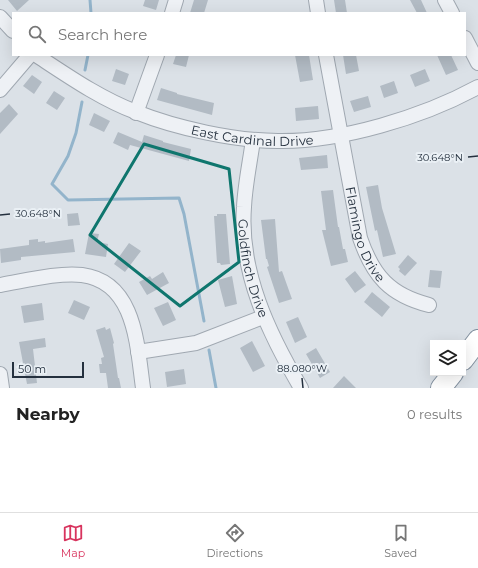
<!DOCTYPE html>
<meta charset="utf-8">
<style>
:root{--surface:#fff;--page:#f2f2f2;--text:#222;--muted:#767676;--line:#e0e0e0;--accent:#d8345e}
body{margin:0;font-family:Montserrat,sans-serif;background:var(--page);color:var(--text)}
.controls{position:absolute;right:12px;bottom:12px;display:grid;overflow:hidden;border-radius:0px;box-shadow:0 4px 16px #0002}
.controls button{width:36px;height:36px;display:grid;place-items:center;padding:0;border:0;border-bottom:1px solid var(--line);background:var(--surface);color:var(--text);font:20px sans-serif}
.scale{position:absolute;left:12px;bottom:10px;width:72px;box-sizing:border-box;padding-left:4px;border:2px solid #24303e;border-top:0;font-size:11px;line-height:14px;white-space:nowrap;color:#24303e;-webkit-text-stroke:3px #eaf0f5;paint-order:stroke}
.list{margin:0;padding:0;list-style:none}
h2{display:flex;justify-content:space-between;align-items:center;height:52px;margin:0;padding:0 16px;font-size:17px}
h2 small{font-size:13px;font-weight:400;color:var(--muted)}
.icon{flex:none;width:22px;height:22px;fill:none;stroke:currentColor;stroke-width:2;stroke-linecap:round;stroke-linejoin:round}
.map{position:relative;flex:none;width:478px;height:388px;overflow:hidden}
.search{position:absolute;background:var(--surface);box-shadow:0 4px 16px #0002;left:12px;right:12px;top:12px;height:44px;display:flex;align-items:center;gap:10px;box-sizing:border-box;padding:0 14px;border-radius:0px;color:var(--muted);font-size:15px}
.sheet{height:124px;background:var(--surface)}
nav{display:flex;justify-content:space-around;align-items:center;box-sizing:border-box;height:56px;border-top:1px solid var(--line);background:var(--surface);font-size:11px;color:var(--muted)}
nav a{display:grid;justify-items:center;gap:2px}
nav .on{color:var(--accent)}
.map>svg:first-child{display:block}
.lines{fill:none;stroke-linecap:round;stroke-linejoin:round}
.stream{stroke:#93b4cb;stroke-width:3}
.building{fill:#b2bbc4}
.minor-casing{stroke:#a0a8b1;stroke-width:16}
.highway-casing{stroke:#82909f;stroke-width:22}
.minor{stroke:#eef1f5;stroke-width:14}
.highway{stroke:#fff;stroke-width:20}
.marked{fill:none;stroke:#0f766e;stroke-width:3;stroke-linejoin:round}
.ticks{fill:none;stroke:#24303e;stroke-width:1.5}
.labels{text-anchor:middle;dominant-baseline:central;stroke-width:4;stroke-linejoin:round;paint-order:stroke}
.street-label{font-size:13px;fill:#24303e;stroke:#eaf0f5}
.ticks-label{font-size:10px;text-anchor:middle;fill:#24303e;stroke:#eaf0f5;stroke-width:4;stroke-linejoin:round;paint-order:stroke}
</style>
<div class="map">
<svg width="478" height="388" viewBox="0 0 478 388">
<rect width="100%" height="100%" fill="#dbe1e7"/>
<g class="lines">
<!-- stream -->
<path class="stream" d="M90 0 91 13
M85 70 88 55
M82 102 76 133 68 156 52 184 68 200 179 198 184 214 204 321
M209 350 216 388"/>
</g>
<!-- building -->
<path class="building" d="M8 0H29L17 11Z
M145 0H159L156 10 143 6Z
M194 0H208L204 13H190Z
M334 0H345L347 13H336Z
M410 0H421L427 13H417Z
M176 55H189L186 67 173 64Z
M295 55H309L313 80 300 82Z
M343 55H356L359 71 346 74Z
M437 55H451L458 70 446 75Z
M116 69 129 74 125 85 112 81Z
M425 69 430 81 415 87 410 75Z
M32 75 42 82 34 94 23 86Z
M394 81 398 93 384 98 380 86Z
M161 88 177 93V94L214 103 212 115 157 100Z
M54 91 65 98 57 110 46 103Z
M368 96 371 107 354 112 350 101Z
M9 104 18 114 0 134V113Z
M318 106 319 119 296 121 295 108Z
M94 113 110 121 104 132 89 125Z
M118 132 142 142 144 135 163 141V142L191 149 189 161 130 145 128 150 113 143Z
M327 155 328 168 301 170 299 158Z
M378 185 382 208 396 254 383 257 377 230 375 231 366 187Z
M333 190 338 227H339L343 249H345L348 262 331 266 322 230H326L321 191Z
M78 213 80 225 68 226 67 214Z
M217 214H226L230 264 221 265 220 263H217L214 216H217Z
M275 219 279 272 282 271 292 299 279 303 267 267 269 266 267 259H266L261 220Z
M89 233 99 234 97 242 108 244 106 257 85 254Z
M38 239V242L45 241V243L73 239 75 252 21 257V260L1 263 0 249 29 245V240Z
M129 243 141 251 125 272 114 264Z
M408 255 417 263 405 276 399 271 400 269 398 267Z
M430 270 442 271 440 288 428 287Z
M355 271 366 285 355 293 345 279Z
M163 272 169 283 147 295 139 282 150 276 152 279Z
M232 276 237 304 225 307 218 280Z
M372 292 390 307 382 317 364 302Z
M74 300 90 307 84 320 68 313Z
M168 302 176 320 163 326 154 308Z
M42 303 44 320 24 323 21 306Z
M298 317 307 337 295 343 286 322Z
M105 327 106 330 110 328 114 343 113 344 118 378H119L121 388H108L106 373H100L99 364H102L101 358 104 357 96 330Z
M45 338 46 347 33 349 37 383 27 384 19 342Z
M252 341 265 366 253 372 240 348Z
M316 348 330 372 320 378 306 354Z
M184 369 186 384 167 387 165 372Z
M344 376 356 388H333Z"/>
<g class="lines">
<defs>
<g id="minor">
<path d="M316 0 318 13"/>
<path d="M445 0 452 13"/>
<path d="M172 13 176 0"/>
<path d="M0 17 13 31"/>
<path d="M465 38 478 63"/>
<path id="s1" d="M36 55C68 76 101 99 136 112 176 128 235 141 278 141 341 142 423 117 478 87"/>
<path id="s2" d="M326 55 360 238C373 276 390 295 429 305"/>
<path d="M0 90 30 55"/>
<path d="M136 113 157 55"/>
<path id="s3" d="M253 140C250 162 245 185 244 207 239 272 269 334 301 388"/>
<path d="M0 285C24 281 59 272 82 275 136 282 137 346 143 388"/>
<path d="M138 352 196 343 263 317"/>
<path d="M0 374 2 388"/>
</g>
<path id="highway" d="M463 360 478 340
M441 388 453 373"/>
</defs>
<!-- minor casing -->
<use href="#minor" class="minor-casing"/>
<!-- highway casing -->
<use href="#highway" class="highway-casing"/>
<!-- minor -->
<use href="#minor" class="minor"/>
<!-- highway -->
<use href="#highway" class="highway"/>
</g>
<!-- marked area -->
<path class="marked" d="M144 144 229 169 239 262 180 306 90 235Z"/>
<!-- ticks -->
<path class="ticks" d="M468 157 478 156M0 215 10 214M302 378 303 388"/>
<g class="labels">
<!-- street labels -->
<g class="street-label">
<text stroke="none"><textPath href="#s1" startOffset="235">East Cardinal Drive</textPath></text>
<text stroke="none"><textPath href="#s2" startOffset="184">Flamingo Drive</textPath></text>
<text stroke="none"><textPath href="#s3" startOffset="130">Goldfinch Drive</textPath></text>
</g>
</g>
<g class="ticks-label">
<text x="440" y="161">30.648°N</text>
<text x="38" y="217">30.648°N</text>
<text x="302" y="372">88.080°W</text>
</g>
</svg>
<div class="controls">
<button><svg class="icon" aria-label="layers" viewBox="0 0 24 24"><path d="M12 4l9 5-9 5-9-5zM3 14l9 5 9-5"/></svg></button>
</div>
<div class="scale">50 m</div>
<div class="search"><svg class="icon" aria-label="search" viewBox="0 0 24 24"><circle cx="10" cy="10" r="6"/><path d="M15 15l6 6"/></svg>Search here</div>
</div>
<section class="sheet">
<h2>Nearby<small>0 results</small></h2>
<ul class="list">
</ul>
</section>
<nav>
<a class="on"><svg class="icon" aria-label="map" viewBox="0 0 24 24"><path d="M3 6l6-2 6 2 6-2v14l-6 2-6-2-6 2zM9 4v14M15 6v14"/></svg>Map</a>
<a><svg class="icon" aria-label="directions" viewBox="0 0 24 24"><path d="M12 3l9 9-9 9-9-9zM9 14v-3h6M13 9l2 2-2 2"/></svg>Directions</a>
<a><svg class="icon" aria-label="saved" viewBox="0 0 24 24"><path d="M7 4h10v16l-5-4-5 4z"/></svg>Saved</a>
</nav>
